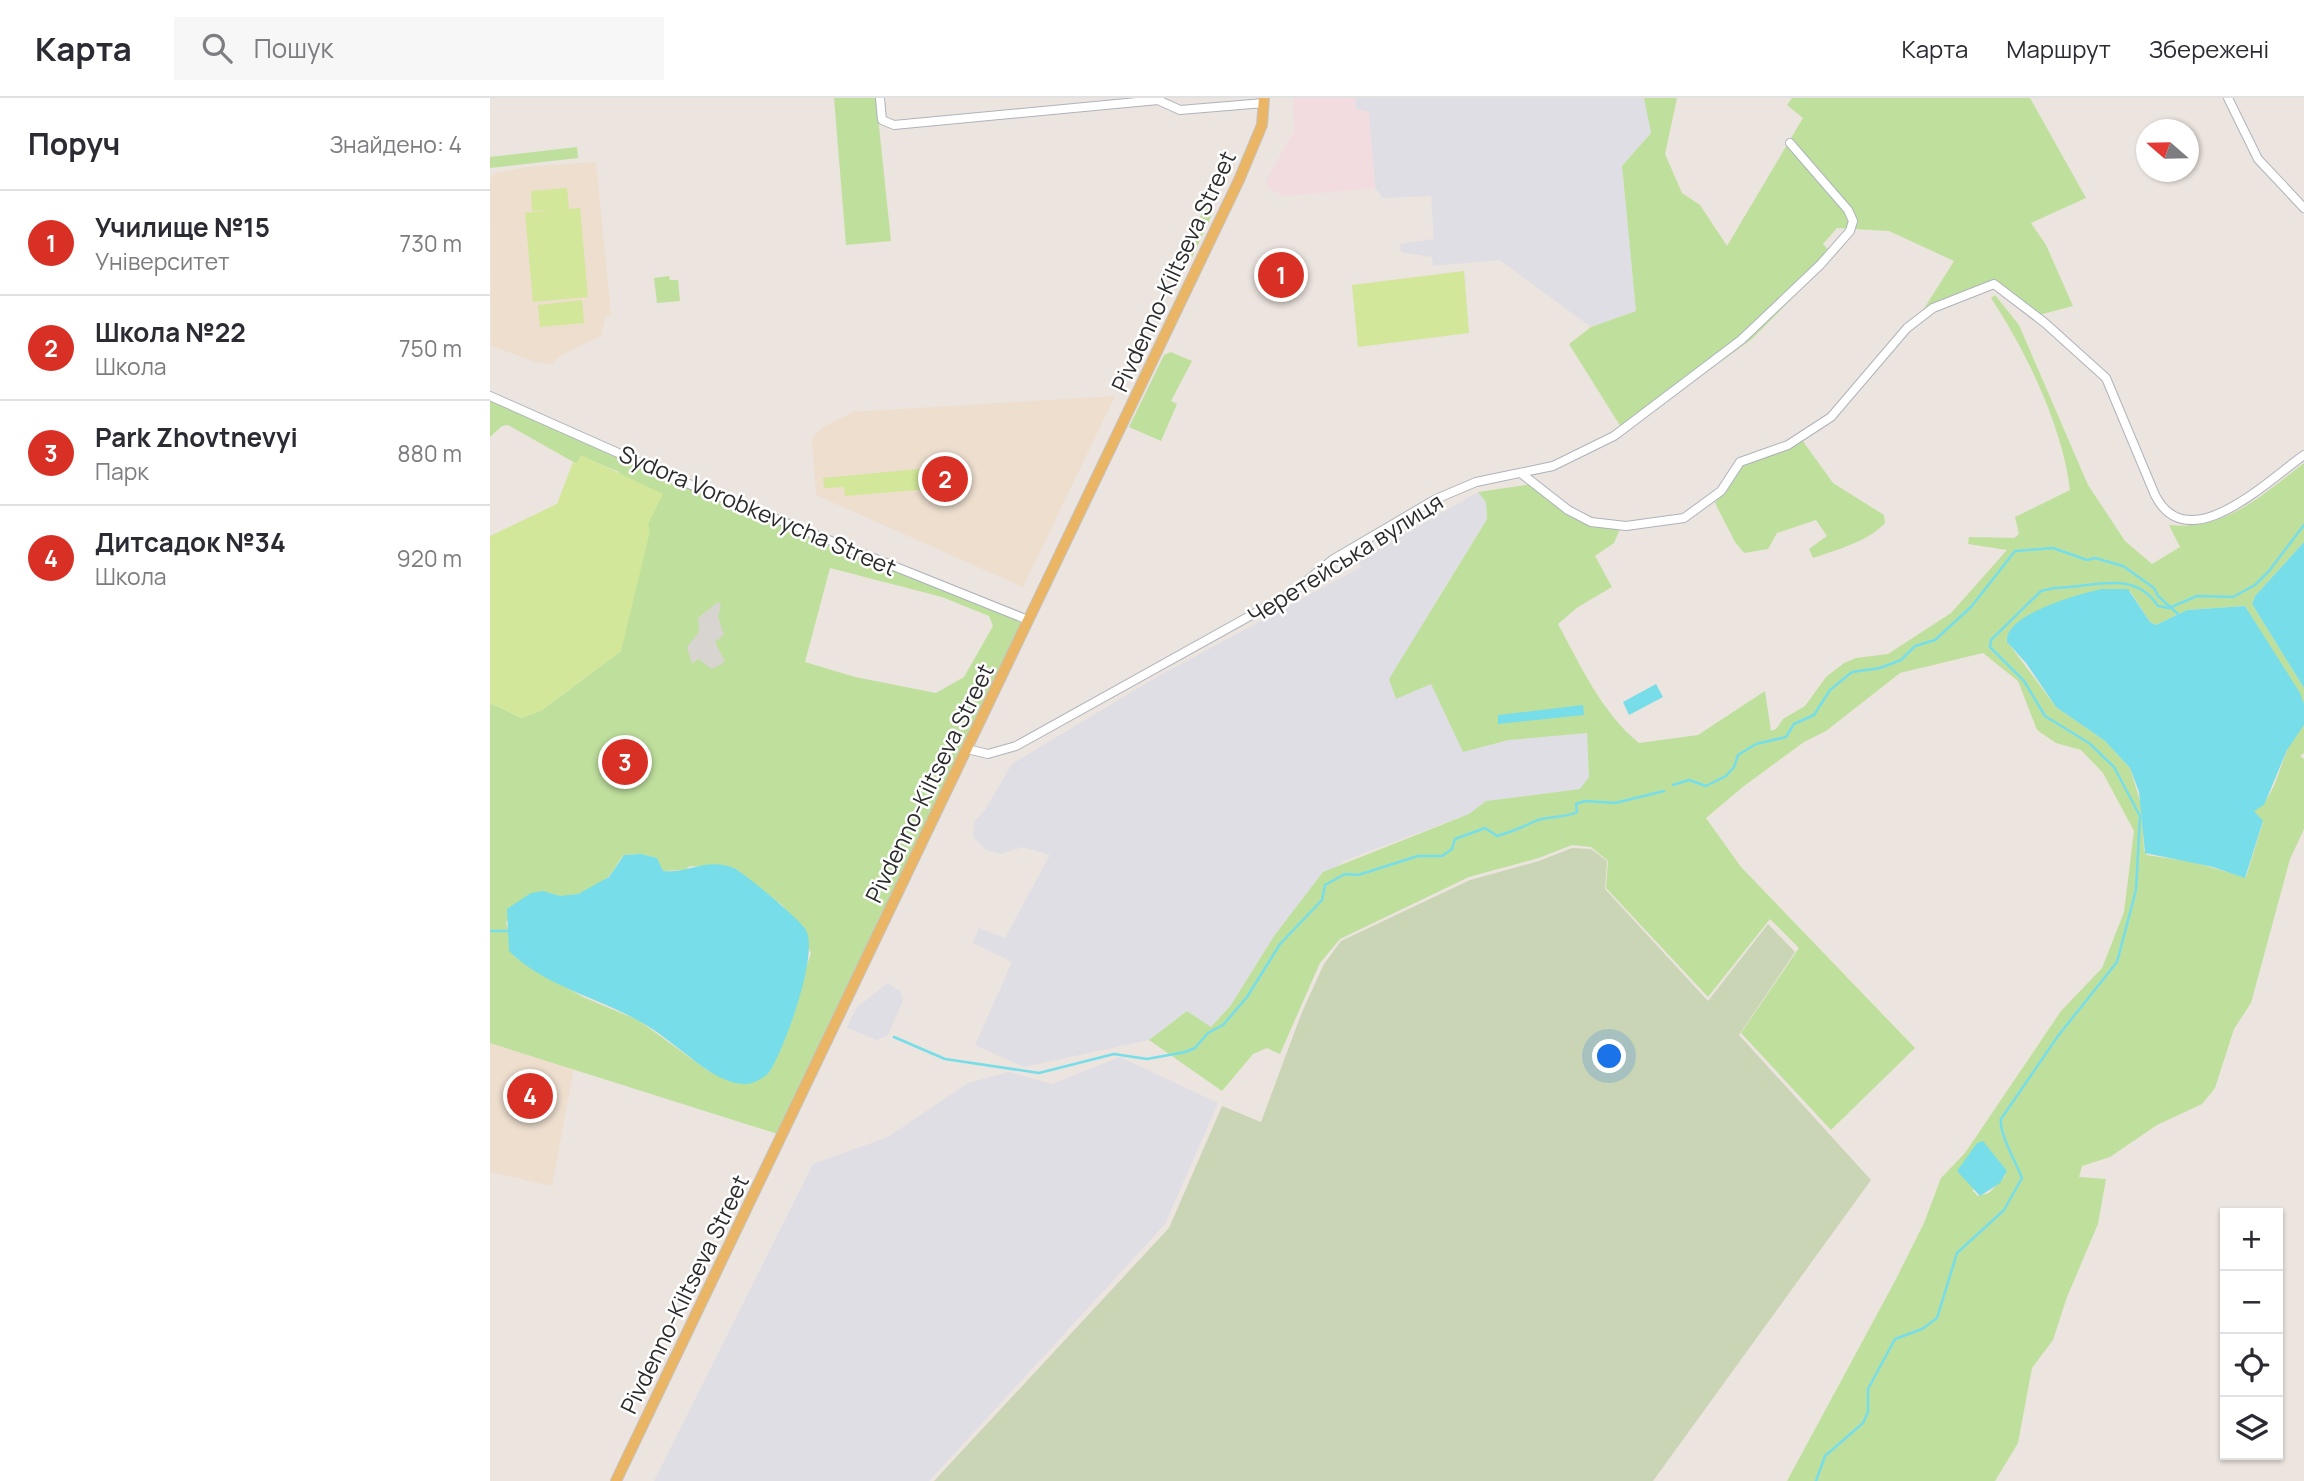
<!DOCTYPE html>
<html lang="uk">
<meta charset="utf-8">
<style>
:root{--surface:#fff;--page:#f7f7f7;--text:#2b2b33;--muted:#7c7c81;--line:#e1e1e2;--accent:#d93025}
body{margin:0;font-family:Manrope,sans-serif;background:var(--page);color:var(--text)}
.controls{position:absolute;right:21px;bottom:21px;display:grid;overflow:hidden;border-radius:0px;box-shadow:0 2px 5px #0004}
.controls button{width:63px;height:63px;display:grid;place-items:center;padding:0;border:0;border-bottom:2px solid var(--line);background:var(--surface);color:var(--text);font:35px sans-serif}
.compass{position:absolute;left:1646px;top:21px;width:63px;height:63px;border-radius:50%;background:var(--surface);box-shadow:0 2px 5px #0004;rotate:290deg}
.you{position:absolute;left:1120px;top:959px;width:24px;height:24px;margin:-18px;border:5px solid #fff;border-radius:50%;background:#1a73e8;box-shadow:0 0 0 10px #1a73e833}
.badge{display:grid;place-items:center;width:46px;height:46px;border-radius:50%;background:var(--accent);color:#fff;font-size:23px;font-weight:700}
.pin{position:absolute;translate:-50% -50%;border:4px solid #fff;box-shadow:0 2px 7px #0006}
.list{margin:0;padding:0;list-style:none}
h2{display:flex;justify-content:space-between;align-items:center;height:91px;margin:0;padding:0 28px;font-size:30px}
h2 small{font-size:23px;font-weight:400;color:var(--muted)}
.list li{display:grid;grid-template-columns:46px 1fr auto;gap:21px;align-items:center;box-sizing:border-box;height:105px;padding:0 28px;border-top:2px solid var(--line)}
.list b{display:block;font-size:26px;white-space:nowrap}
.list p{margin:0;font-size:23px;white-space:nowrap;color:var(--muted)}
.list em{font-size:23px;font-style:normal;color:var(--muted)}
.icon{flex:none;width:38px;height:38px;fill:none;stroke:currentColor;stroke-width:2;stroke-linecap:round;stroke-linejoin:round}
.map{position:relative;flex:none;width:1814px;height:1383px;overflow:hidden}
header{display:flex;align-items:center;gap:42px;box-sizing:border-box;height:98px;padding:0 35px;background:var(--surface);border-bottom:2px solid var(--line)}
header strong{font-size:33px}
nav{display:flex;gap:38px;margin-inline-start:auto;font-size:24px}
.search{width:490px;height:63px;background:var(--page);display:flex;align-items:center;gap:18px;box-sizing:border-box;padding:0 24px;border-radius:0px;color:var(--muted);font-size:26px}
main{display:flex}
aside{flex:1;background:var(--surface)}
.map>svg:first-child{display:block}
.industrial{fill:#dfdee5}
.education{fill:#eddece}
.medical{fill:#f2dce0}
.green{fill:#bfe09d;fill-rule:evenodd}
.cemetery{fill:#cad5b6}
.pitch{fill:#d2e799}
.plaza{fill:#d8d4d0}
.water{fill:#76dde9}
.lines{fill:none;stroke-linecap:round;stroke-linejoin:round}
.stream{stroke:#76dde9;stroke-width:2.5}
.minor-casing{stroke:#aeb3bb;stroke-width:10}
.major-casing{stroke:#c4c4c4;stroke-width:12}
.minor{stroke:#fff;stroke-width:8}
.major{stroke:#eab565;stroke-width:10}
.labels{text-anchor:middle;dominant-baseline:central;stroke-width:5;stroke-linejoin:round;paint-order:stroke}
.street-label{font-size:23px;fill:#2b2b2b;stroke:#fff}
</style>
<header>
<strong>Карта</strong>
<div class="search"><svg class="icon" aria-label="search" viewBox="0 0 24 24"><circle cx="10" cy="10" r="6"/><path d="M15 15l6 6"/></svg>Пошук</div>
<nav><a>Карта</a><a>Маршрут</a><a>Збережені</a></nav>
</header>
<main>
<aside>
<h2>Поруч<small>Знайдено: 4</small></h2>
<ul class="list">
<li><span class="badge">1</span><div><b>Училище №15</b><p>Університет</p></div><em>730 m</em></li>
<li><span class="badge">2</span><div><b>Школа №22</b><p>Школа</p></div><em>750 m</em></li>
<li><span class="badge">3</span><div><b>Park Zhovtnevyi</b><p>Парк</p></div><em>880 m</em></li>
<li><span class="badge">4</span><div><b>Дитсадок №34</b><p>Школа</p></div><em>920 m</em></li>
</ul>
</aside>
<div class="map">
<svg width="1814" height="1383" viewBox="0 0 1814 1383">
<rect width="100%" height="100%" fill="#ece4de"/>
<!-- industrial -->
<path class="industrial" d="M865 0H1154L1161 35 1132 68 1146 213 1101 229 1010 162 943 168 942 159 911 154 910 146 944 141 941 98 893 100 885 90 879 14 866 11Z
M988 394 996 404 997 420 930 530 941 585 973 654 1019 642 1097 635 1099 679 1091 691 996 703 979 716 853 763 784 838 741 907 720 930 697 913 659 942 534 969 485 947 522 864 483 845 489 830 515 840 560 757 533 749 511 756 496 752 483 739 484 724 495 712 522 666 665 580 871 469 868 463Z
M398 885 411 894 413 902 398 937 387 942 357 930 366 910Z
M630 959 728 1005 675 1126 439 1383H164L323 1066 398 1039 478 985 519 974 562 986Z"/>
<!-- education -->
<path class="education" d="M106 64 121 217 115 219 111 238 71 257 62 266 46 264 1 248 0 81 6 75 38 69Z
M625 298 533 489 326 397 322 340 333 329 363 314Z
M0 945 84 969 62 1088 0 1074Z"/>
<!-- medical -->
<path class="medical" d="M803 0H865L866 11 879 14 885 90 795 98 779 91 776 83 804 33Z"/>
<!-- green -->
<path class="green" d="M344 0H386L401 143 356 147Z
M1154 0H1187L1175 56 1192 95 1210 107 1237 148 1313 20 1297 7 1302 0H1540L1596 100 1541 125 1556 147 1583 208 1549 217 1504 187 1471 195 1425 225 1464 163 1399 133 1347 130 1333 146 1344 158 1262 241 1134 334 1079 246 1101 229 1146 213 1132 68 1161 35Z
M87 49 88 60 0 70V59Z
M715 109H721L723 114 700 164 695 166 692 157Z
M179 178 180 182H188L190 203 167 205 164 180Z
M1505 197 1529 227 1598 387 1635 443 1662 466 1690 449 1679 427C1735 433 1772 397 1814 365V444L1765 498 1762 506 1814 590V606L1755 508 1697 512 1666 527 1660 524 1640 493C1588 487 1555 512 1516 542L1566 609 1615 643 1640 670 1651 706 1654 752 1657 757 1702 764 1756 779 1773 724 1763 713C1784 703 1789 670 1798 650 1802 642 1809 634 1814 627V655L1810 658 1814 661V731L1800 761 1761 905 1744 931 1725 990 1712 1006 1667 1027 1620 1059 1592 1068 1589 1079 1616 1081 1608 1126 1577 1199 1563 1242 1542 1270 1528 1345 1505 1383H1297L1405 1183 1434 1125 1451 1080 1475 1055 1571 913 1612 870 1634 814 1644 733 1613 675 1591 652 1566 645 1547 632 1528 583 1493 555 1410 575 1336 633 1314 644 1254 688 1216 720 1251 769 1425 950 1341 1032 1251 935 1309 850 1280 821 1218 899 1116 790 1118 763 1101 749 1082 747 1049 760 979 779 850 841 830 865 790 956 777 950 763 956 732 993 659 942 697 913 721 929 741 907 784 838 833 774 979 716 996 703 1090 691 1099 679 1097 635 1019 642 973 654 941 586 906 601 899 581 997 421 996 404 988 394 1042 386 1087 418 1132 426 1124 445 1105 458 1122 489 1088 509 1068 526C1091 568 1111 614 1149 645L1208 637 1275 593 1281 633 1286 631 1293 621 1315 608 1336 579 1354 565 1366 560 1398 556 1461 515 1517 452 1478 446 1479 439 1524 440 1529 436 1525 419 1580 392C1573 329 1535 251 1501 200ZM1516 1077 1499 1095 1488 1098 1482 1092Z
M681 254 702 263 681 303 687 306 671 343 639 329 674 257Z
M0 298 190 382 538 523 291 1037 0 945V605L32 620 52 612 131 553 129 374 91 358 87 366 18 327 12 328 0 339ZM340 470 452 499 499 518 503 528 474 579 446 595 365 579 315 564ZM151 756 167 760 172 773 195 772 200 768 246 771 293 808 321 855 289 952 242 983 217 972 148 922 93 899 25 859 16 824 53 793C72 805 102 794 117 780 124 774 127 764 134 757Z
M1312 342 1343 385 1394 417 1395 425C1379 443 1346 452 1323 460L1319 451 1337 438 1326 422 1287 435 1278 451 1254 455 1245 444 1225 405C1253 357 1261 361 1312 342Z"/>
<!-- cemetery -->
<path class="cemetery" d="M1082 750 1101 751 1117 763 1115 791 1218 903 1278 826 1305 854 1249 937 1381 1082 1163 1383H444L679 1130 732 1008 771 1024 812 914 834 866 851 843 980 782 1049 763Z"/>
<!-- pitch -->
<path class="pitch" d="M77 90 79 111 90 110 98 199 43 204 35 115 62 112 42 113 41 93Z
M974 173 979 235 868 249 862 187Z
M92 202 94 225 50 229 48 207Z
M91 357 173 396 158 426 160 433 131 553 52 612 32 620 0 605V438L67 406 83 364 87 365Z
M438 370 440 391 355 398 354 389 334 390 333 380Z"/>
<!-- plaza -->
<path class="plaza" d="M228 504 231 506 228 519 234 537 225 544 235 564 222 571 208 561 202 566 197 549 209 534 208 520Z"/>
<!-- water -->
<path class="water" d="M1814 444V590L1762 506 1765 498Z
M1611 491H1638L1660 524 1666 527 1697 512 1755 508 1810 595 1814 606V627L1797 652 1774 707 1764 713 1773 723 1755 780 1723 769 1655 755 1649 694 1640 670 1615 643 1566 609 1536 565 1517 544C1513 517 1589 496 1611 491Z
M1166 586 1173 599 1139 617 1133 604Z
M1093 607 1094 617 1008 626V617Z
M151 756 167 760 173 773C199 776 215 759 244 770 253 774 312 823 316 832 329 856 295 949 280 973 276 979 265 985 258 986 233 987 210 967 192 953 179 943 164 931 149 923 107 899 54 888 19 853L17 811 41 795 53 793 70 798 88 796 119 779 134 757Z
M1493 1043 1517 1073 1510 1085 1490 1098 1467 1073 1487 1045Z"/>
<g class="lines">
<!-- stream -->
<path class="stream" d="M1183 687 1199 682 1216 688 1236 678 1244 669 1248 657 1266 646 1296 639 1304 626 1324 617 1340 592 1362 574 1390 570 1411 562 1425 548 1445 542 1481 509 1525 453 1563 450 1597 462 1605 460 1633 468 1664 490 1668 498 1688 516
M0 833H18
M404 939 455 961 549 975 624 956 657 961 695 954 705 950 718 935 733 927 757 899 790 846 832 802 835 787 855 776 868 777 928 758H952L962 751 965 741 995 730 1007 738C1021 734 1031 730 1043 724 1057 717 1073 721 1087 714L1086 706 1095 703 1125 705 1174 693
M1326 1383 1335 1358 1373 1325 1378 1314V1291L1405 1241 1432 1231 1447 1220 1467 1155 1514 1112 1532 1080C1526 1064 1509 1036 1511 1021L1568 938 1627 864 1646 792 1650 718 1624 669 1599 645 1555 618 1534 583 1500 549 1501 542 1551 493 1564 490C1603 490 1643 470 1668 508L1679 510 1707 498 1743 499 1765 487 1779 473 1814 427"/>
<defs>
<path id="minor" d="M390 0 392 22 404 27 668 2 690 12 774 5
M1738 0 1768 61 1814 110
M0 298 189 382 538 522
M1032 376 1078 412 1101 424 1136 428 1194 420 1231 393 1250 364 1298 347 1341 319 1417 230 1443 210 1504 186 1555 225 1616 280 1665 397C1698 462 1777 383 1814 357
M477 651 498 656 526 648 803 494 842 462 946 401 986 384 1063 368 1124 338 1251 242 1330 167 1360 133 1363 123 1358 112 1300 45"/>
<path id="major" d="M126 1383 749 82 772 27 774 0"/>
</defs>
<!-- minor casing -->
<use href="#minor" class="minor-casing"/>
<!-- major casing -->
<use href="#major" class="major-casing"/>
<!-- minor -->
<use href="#minor" class="minor"/>
<!-- major -->
<use href="#major" class="major"/>
</g>
<g class="labels">
<!-- street labels -->
<g class="street-label">
<text transform="translate(683 173) rotate(-65)">Pivdenno-Kiltseva Street</text>
<text transform="translate(268 412) rotate(23)">Sydora Vorobkevycha Street</text>
<text transform="translate(855 460) rotate(-32)">Черетейська вулиця</text>
<text transform="translate(439 685) rotate(-64)">Pivdenno-Kiltseva Street</text>
<text transform="translate(194 1196) rotate(-64)">Pivdenno-Kiltseva Street</text>
</g>
</g>
</svg>
<div class="controls">
<button>+</button>
<button>−</button>
<button><svg class="icon" aria-label="locate" viewBox="0 0 24 24"><circle cx="12" cy="12" r="6"/><path d="M12 2v4M12 18v4M2 12h4M18 12h4"/></svg></button>
<button><svg class="icon" aria-label="layers" viewBox="0 0 24 24"><path d="M12 4l9 5-9 5-9-5zM3 14l9 5 9-5"/></svg></button>
</div>
<svg class="compass" viewBox="-18 -18 36 36"><path d="M0-13l5 13h-10z" fill="#e53935"/><path d="M0 13l5-13h-10z" fill="#7c7c81"/></svg>
<div class="you"></div>
<div class="pin badge" style="left:791px;top:177px">1</div>
<div class="pin badge" style="left:455px;top:381px">2</div>
<div class="pin badge" style="left:135px;top:664px">3</div>
<div class="pin badge" style="left:40px;top:998px">4</div>
</div>
</main>
